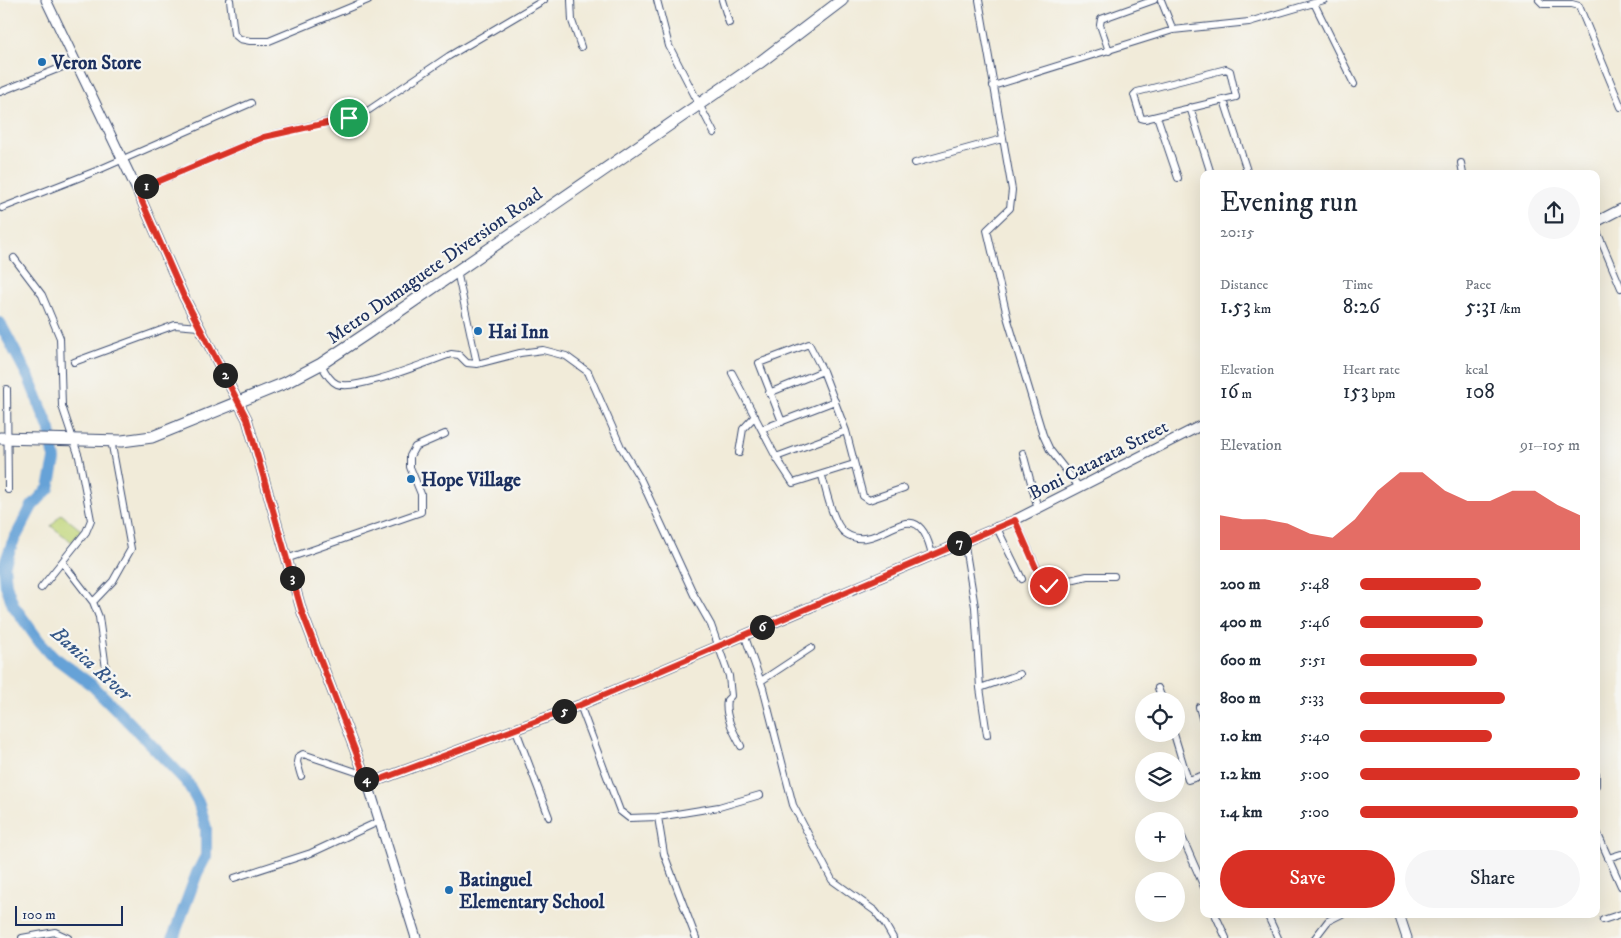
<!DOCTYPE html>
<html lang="en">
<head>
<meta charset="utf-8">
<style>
	body { margin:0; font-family:"IM FELL DW Pica",serif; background:#f6f6f7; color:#1f2937; height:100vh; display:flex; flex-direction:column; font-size:19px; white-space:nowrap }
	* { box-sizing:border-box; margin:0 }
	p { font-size:16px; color:#747a83 }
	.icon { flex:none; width:28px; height:28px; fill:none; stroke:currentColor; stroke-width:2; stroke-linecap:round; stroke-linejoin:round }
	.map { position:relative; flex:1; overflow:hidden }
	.side { position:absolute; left:1200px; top:170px; width:400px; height:748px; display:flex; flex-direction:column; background:#fff; border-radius:10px; box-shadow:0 5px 20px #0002 }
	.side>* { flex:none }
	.fabs { position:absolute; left:1135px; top:692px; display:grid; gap:10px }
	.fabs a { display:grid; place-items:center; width:50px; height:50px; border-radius:50%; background:#fff; box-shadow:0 5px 20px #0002; font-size:25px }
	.scale { position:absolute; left:15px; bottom:12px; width:108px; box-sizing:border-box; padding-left:5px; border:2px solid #1b2f5e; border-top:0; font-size:14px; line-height:18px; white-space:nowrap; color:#1b2f5e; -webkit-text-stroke:4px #f6f6f2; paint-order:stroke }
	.pin { position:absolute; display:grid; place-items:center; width:42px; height:42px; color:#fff; margin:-21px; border:2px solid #fff; border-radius:50%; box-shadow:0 1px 5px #0007 }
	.km { position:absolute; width:25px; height:25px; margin:-12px; border-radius:50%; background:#222; color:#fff; font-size:14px; line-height:25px; text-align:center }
	.round { display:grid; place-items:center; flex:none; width:52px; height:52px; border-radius:26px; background:#f6f6f7 }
	.overview { display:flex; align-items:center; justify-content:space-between; height:85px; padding:0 20px }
	h1 { font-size:28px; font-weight:600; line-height:38px }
	.metrics { display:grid; grid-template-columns:repeat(3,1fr); gap:8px; height:85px; padding:5px 20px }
	.metrics div { display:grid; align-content:center }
	.metrics b { font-size:21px; font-weight:600 }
	.metrics small { font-size:14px; font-weight:400 }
	.metrics p { font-size:14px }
	.chart { height:140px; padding:10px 20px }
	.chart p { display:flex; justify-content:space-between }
	.chart svg { width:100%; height:90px; margin-top:5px; fill:#d93025; opacity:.7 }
	.primary-button { display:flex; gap:10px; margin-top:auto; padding:10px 20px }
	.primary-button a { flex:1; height:58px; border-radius:30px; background:#d93025; color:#fff; font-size:20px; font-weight:600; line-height:58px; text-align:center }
	.primary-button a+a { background:#f6f6f7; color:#1f2937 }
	ul { padding:0 20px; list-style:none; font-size:16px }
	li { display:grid; grid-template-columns:80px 60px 1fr; align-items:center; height:38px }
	li i { height:12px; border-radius:6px; background:#d93025 }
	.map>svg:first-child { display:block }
</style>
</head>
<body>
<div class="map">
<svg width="1621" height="938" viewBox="0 0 1621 938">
	<rect width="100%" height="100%" fill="#f6f6f2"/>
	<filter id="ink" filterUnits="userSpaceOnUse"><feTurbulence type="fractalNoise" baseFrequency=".02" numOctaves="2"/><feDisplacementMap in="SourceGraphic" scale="10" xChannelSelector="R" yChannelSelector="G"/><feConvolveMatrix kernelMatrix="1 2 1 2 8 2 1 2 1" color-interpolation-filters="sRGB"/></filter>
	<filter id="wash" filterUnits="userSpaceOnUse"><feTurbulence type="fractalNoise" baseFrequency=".0096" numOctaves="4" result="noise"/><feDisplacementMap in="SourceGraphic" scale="20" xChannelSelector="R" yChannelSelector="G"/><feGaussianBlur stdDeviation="1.12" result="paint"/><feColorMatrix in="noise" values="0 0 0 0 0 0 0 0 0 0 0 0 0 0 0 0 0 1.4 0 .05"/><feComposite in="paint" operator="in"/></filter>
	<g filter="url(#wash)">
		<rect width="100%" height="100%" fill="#f1ebd9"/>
		<path fill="#c1d67a" stroke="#6e826c" d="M61,514l20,16 -9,12 -21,-16z"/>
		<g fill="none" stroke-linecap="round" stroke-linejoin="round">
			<path stroke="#66a2d7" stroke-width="12" d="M0,323l29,55 21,52 5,30 -6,28 -17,18 -20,38 -8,22 2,19 7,20 26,36 11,13 43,32 31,31 63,65 12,22 7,24v28l-9,17 -24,65"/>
		</g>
	</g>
	<g filter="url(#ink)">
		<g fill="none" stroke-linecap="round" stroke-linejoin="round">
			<defs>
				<path id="street" d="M230,0l4,34 6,5 10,2h19l99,-41
					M571,0l1,21 9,26
					M657,0l12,46 45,87
					M722,0l7,23
					M979,0l33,190 -2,18 -23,22 21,90 35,115 7,15 29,37
					M1161,0l12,30
					M1539,0l4,4h29l7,2 42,101
					M1314,3l40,81
					M1109,51l-9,-26 1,-6 53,-19
					M1226,69l4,2 6,26 -91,22 -4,-1 -7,-23 3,-3z
					M993,86l180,-56 76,-8 75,-22
					M0,92l75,-30
					M1224,100l24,74
					M1190,107l21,67
					M1157,116l21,62
					M915,163l87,-24
					M1461,163l2,11
					M137,190l127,-53 85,-20 20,-7 80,-54 95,-56
					M2,208l94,-37 155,-68
					M1596,229l25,59
					M14,258l28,37 18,43 2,68 17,51 12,63 -5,12 -45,56
					M457,271l20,93
					M74,362l101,-37 24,2
					M321,364c3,6 9,17 16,20 19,8 92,-23 114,-30l8,1 8,8 10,1 43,-11 23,-3 23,6 22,16 33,75 20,33 53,115 17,30 18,51 2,20 -4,4c-3,15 7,33 14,46
					M732,373l44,84 17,26 61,-19
					M7,389l1,101
					M769,393l54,-22
					M782,422l-23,-59 50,-19 14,27 23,60 17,65 6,4 35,-12
					M762,429l73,-28
					M739,453l4,-24 12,-13
					M1023,453l15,56
					M776,457l70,-26
					M822,476c4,14 11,48 23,57 35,25 71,-50 87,22
					M1015,520l30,66 42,-10h27
					M996,526l26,53
					M964,540l11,67 5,81 40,-14
					M286,559l135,-47v-18l-11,-27v-11l5,-9 30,-13
					M63,563l30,39 6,15 7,52
					M93,602l20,-21 18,-32 -20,-109
					M744,634l19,54 30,117 39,75 43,31 10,13 8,14
					M761,681l50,-33
					M980,688l7,47
					M1158,688l5,13
					M580,705l40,106 9,7 29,-1 6,37 32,84
					M1199,707l5,18
					M516,730l33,87
					M1174,734l14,46 16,-5
					M1596,774v11
					M301,776l-4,-14 1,-5 5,-3 62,21
					M658,817l61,-10 41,-12
					M1596,830l25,56
					M1182,837l22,50
					M1608,858l13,-4
					M234,878l77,-25 69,-32
					M1215,914l11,24
					M1267,914l11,24
					M1603,920l18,-6
					M22,938l33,-6 13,6
					M1315,938l13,-17 14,-7"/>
				<path id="secondary" d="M46,0l91,190 47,107 63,122 55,193 66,172 48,154
					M1596,222l25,-13
					M368,784l212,-79 435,-185 189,-96
					M1399,914l8,24"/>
				<path id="highway" d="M0,438l122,3 30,-4 133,-54 36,-19 45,-30 393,-271 83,-63"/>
			</defs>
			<use href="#street" stroke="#3b4b70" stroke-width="8"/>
			<use href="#secondary" stroke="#3b4b70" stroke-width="11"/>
			<use href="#highway" stroke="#3b4b70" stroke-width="13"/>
			<use href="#street" stroke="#fff" stroke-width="6"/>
			<use href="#secondary" stroke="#fff" stroke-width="9"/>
			<use href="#highway" stroke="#fff" stroke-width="11"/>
		</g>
	</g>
	<g fill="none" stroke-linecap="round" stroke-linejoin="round" filter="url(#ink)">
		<defs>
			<path id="route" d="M349,118l-85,19 -127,53 47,107 63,122 55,193 66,172 212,-79 435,-185 28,64 6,2"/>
		</defs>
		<use href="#route" stroke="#fff" stroke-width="10"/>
		<use href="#route" stroke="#d93025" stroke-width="6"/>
	</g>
	<g fill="#1f6fb2" stroke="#f6f6f2" stroke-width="2">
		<circle cx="42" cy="62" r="5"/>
		<circle cx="478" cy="331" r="5"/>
		<circle cx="411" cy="479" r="5"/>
		<circle cx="449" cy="890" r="5"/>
	</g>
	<g text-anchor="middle" stroke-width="4.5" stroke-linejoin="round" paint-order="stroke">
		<g font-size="19" font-weight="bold" fill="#1b2f5e" stroke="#f6f6f2" text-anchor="start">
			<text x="52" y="69">Veron Store</text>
			<text x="488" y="338">Hai Inn</text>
			<text x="421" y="486">Hope Village</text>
			<text x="459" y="886">Batinguel<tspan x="459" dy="22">Elementary School</tspan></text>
		</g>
		<g font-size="19" fill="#1b2f5e" stroke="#f6f6f2">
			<text transform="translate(434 265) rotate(-35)" y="7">Metro Dumaguete Diversion Road</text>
			<text transform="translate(1098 459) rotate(-27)" y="7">Boni Catarata Street</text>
		</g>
		<g font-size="20" font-style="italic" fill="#355788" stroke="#f6f6f2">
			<text transform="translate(92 663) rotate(42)" y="7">Banica River</text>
		</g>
	</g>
</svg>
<div class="fabs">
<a><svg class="icon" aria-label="locate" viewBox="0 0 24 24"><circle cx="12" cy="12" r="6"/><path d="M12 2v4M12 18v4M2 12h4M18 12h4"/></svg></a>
<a><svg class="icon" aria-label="layers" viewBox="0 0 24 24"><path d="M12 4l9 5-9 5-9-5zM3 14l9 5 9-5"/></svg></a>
<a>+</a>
<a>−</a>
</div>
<div class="scale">100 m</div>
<div class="pin" style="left:349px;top:118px;background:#1e9e55"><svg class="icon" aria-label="arrive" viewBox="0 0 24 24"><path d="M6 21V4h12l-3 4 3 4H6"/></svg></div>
<div class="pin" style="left:1049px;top:586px;background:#d93025"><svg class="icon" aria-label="check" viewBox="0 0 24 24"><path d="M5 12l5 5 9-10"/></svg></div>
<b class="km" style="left:146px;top:186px">1</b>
<b class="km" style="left:225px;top:375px">2</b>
<b class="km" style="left:292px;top:578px">3</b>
<b class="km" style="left:366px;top:779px">4</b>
<b class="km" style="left:564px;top:711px">5</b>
<b class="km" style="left:762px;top:627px">6</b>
<b class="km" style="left:959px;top:543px">7</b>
<section class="side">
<div class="overview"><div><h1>Evening run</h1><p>20:15</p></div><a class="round"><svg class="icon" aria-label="share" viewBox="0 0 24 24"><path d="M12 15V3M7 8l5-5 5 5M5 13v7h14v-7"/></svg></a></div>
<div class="metrics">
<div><p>Distance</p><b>1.53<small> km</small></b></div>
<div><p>Time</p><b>8:26</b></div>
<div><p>Pace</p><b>5:31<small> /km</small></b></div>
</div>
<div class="metrics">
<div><p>Elevation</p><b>16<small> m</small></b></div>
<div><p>Heart rate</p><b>153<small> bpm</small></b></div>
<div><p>kcal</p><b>108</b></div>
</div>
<div class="chart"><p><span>Elevation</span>91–105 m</p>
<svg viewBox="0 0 160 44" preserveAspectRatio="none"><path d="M0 44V27L10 29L20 29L30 31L40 36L50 38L60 29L70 15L80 6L90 6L100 15L110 20L120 20L130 15L140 15L150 22L160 27V44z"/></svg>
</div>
<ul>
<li><b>200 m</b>5:48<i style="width:55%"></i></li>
<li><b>400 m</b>5:46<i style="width:56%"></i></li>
<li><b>600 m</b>5:51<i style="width:53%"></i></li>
<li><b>800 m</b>5:33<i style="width:66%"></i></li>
<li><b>1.0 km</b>5:40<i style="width:60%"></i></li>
<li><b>1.2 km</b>5:00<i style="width:100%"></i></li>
<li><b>1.4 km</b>5:00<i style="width:99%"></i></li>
</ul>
<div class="primary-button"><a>Save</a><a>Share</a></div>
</section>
</div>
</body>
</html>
